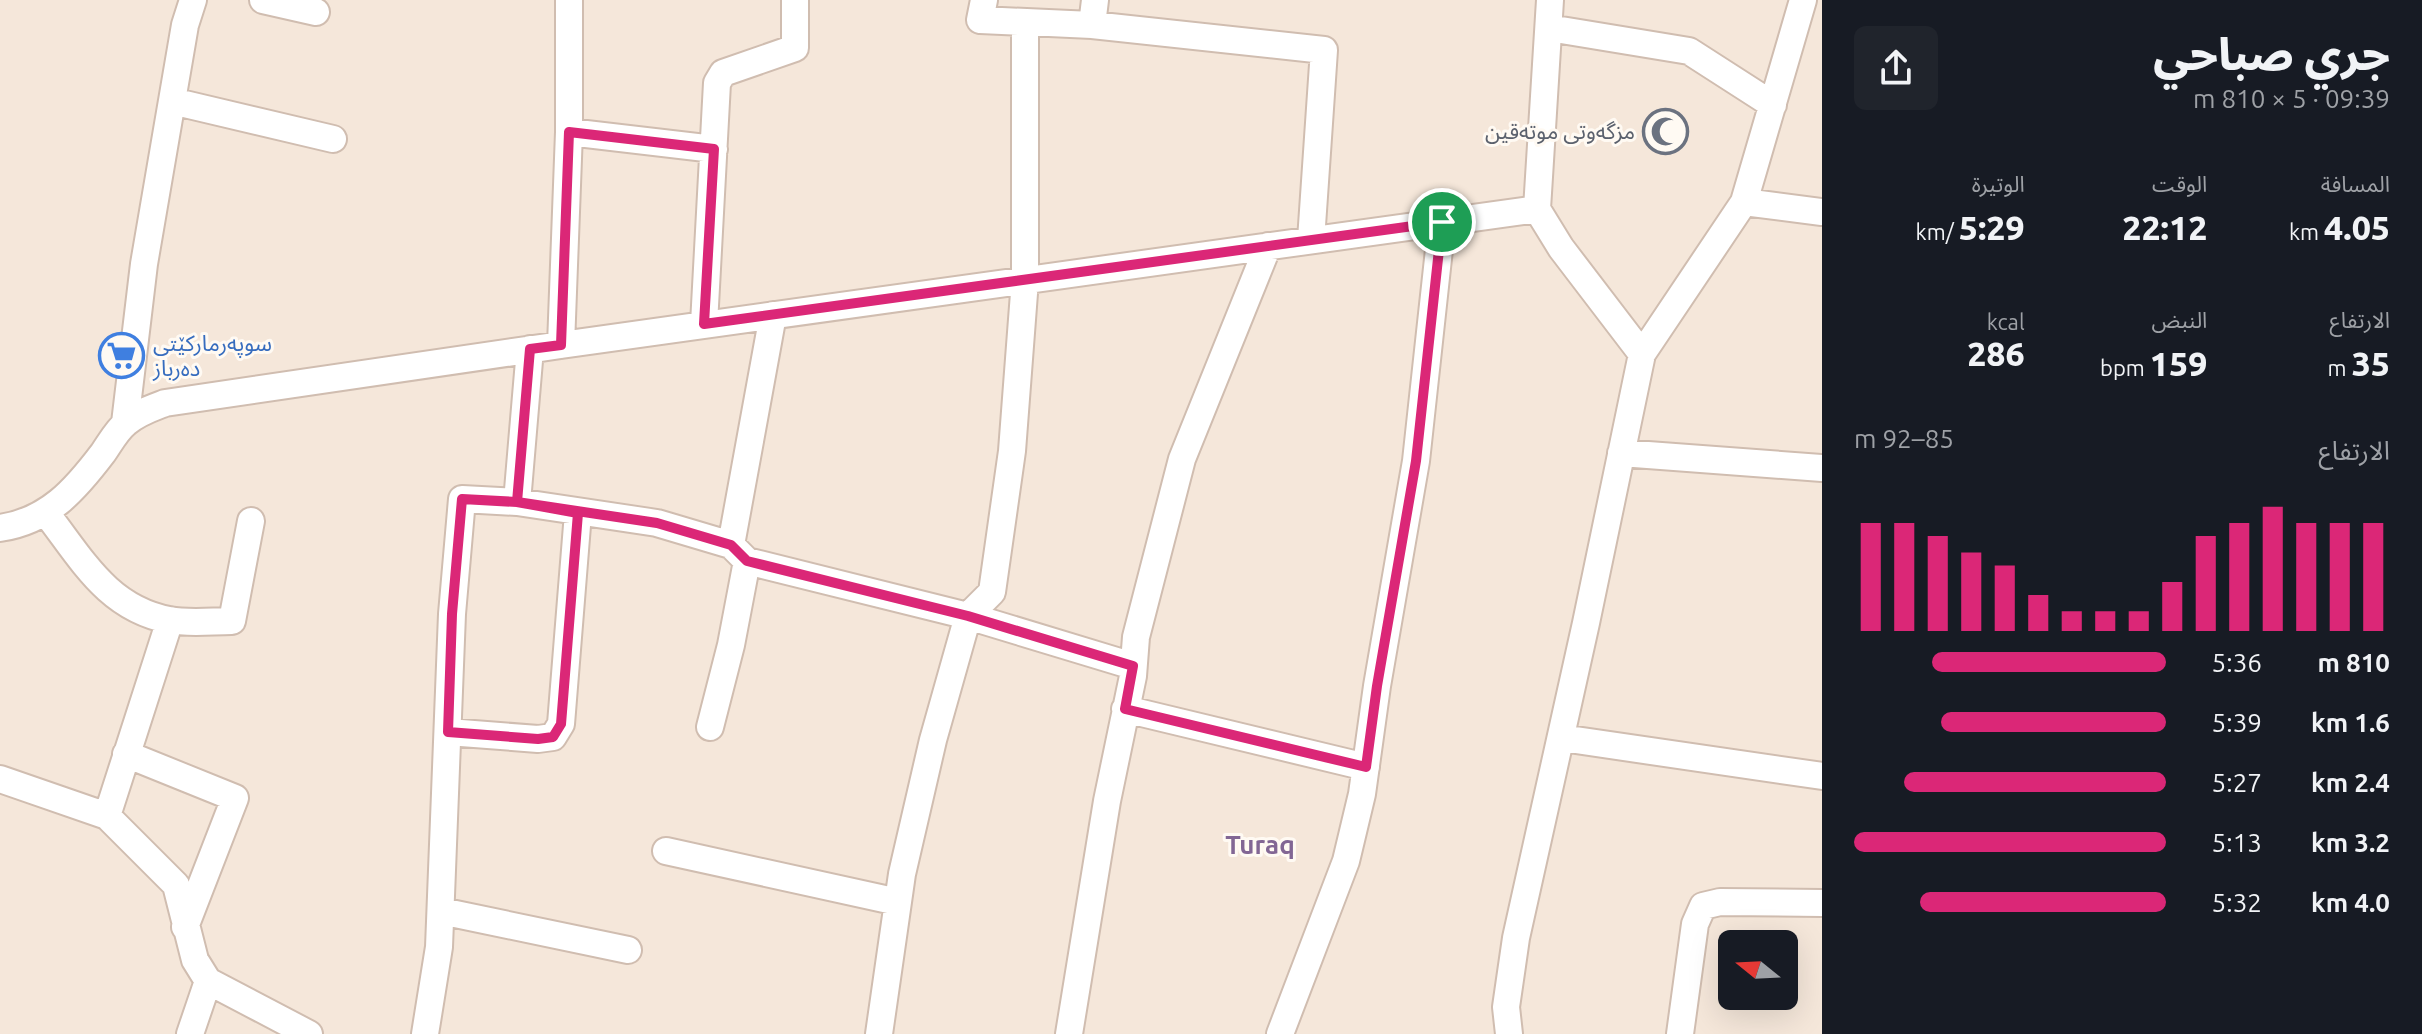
<!DOCTYPE html>
<html lang="ar">
<head>
<meta charset="utf-8">
<style>
	body { margin:0; font-family:Ubuntu,"Noto Sans Arabic",sans-serif; background:#20242c; color:#f1f3f6; direction:rtl; height:100vh; display:flex; flex-direction:column; font-size:30px; white-space:nowrap }
	* { box-sizing:border-box; margin:0 }
	p { font-size:26px; color:#9ea1a6 }
	.icon { flex:none; width:44px; height:44px; fill:none; stroke:currentColor; stroke-width:2; stroke-linecap:round; stroke-linejoin:round }
	.map { position:relative; flex:1; overflow:hidden; direction:ltr }
	.sheet { display:flex; flex-direction:column; background:#171b24; width:600px }
	.sheet>* { flex:none }
	.needle { width:52px; rotate:288deg }
	.fabs { position:absolute; left:1718px; top:930px; display:grid; gap:16px }
	.fabs a { display:grid; place-items:center; width:80px; height:80px; border-radius:12px; background:#171b24; box-shadow:0 8px 32px #0002; font-size:40px }
	.pin { position:absolute; display:grid; place-items:center; width:68px; height:68px; color:#fff; margin:-34px; border:4px solid #fff; border-radius:50%; box-shadow:0 2px 8px #0007 }
	.round { display:grid; place-items:center; flex:none; width:84px; height:84px; border-radius:12px; background:#20242c }
	.head { display:flex; align-items:center; justify-content:space-between; height:136px; padding:0 32px }
	h1 { font-size:44px; font-weight:800; line-height:60px }
	.metrics { display:grid; grid-template-columns:repeat(3,1fr); gap:12px; height:136px; padding:8px 32px }
	.metrics div { display:grid; align-content:center }
	.metrics b { font-size:34px; font-weight:800 }
	.metrics small { font-size:22px; font-weight:400 }
	.metrics p { font-size:22px }
	.chart { height:224px; padding:16px 32px }
	.chart p { display:flex; justify-content:space-between }
	.chart svg { width:100%; height:144px; margin-top:8px; stroke:#db2777; stroke-width:6 }
	ul { padding:0 32px; list-style:none; font-size:26px }
	li { display:grid; grid-template-columns:128px 96px 1fr; align-items:center; height:60px }
	li i { height:20px; border-radius:10px; background:#db2777 }
	main { display:flex; flex:1; min-height:0 }
	.map>svg:first-child { display:block }
</style>
</head>
<body>
<main>
<section class="sheet">
<div class="head"><div><h1>جري صباحي</h1><p>09:39 · 5 × 810 m</p></div><a class="round"><svg class="icon" aria-label="share" viewBox="0 0 24 24"><path d="M12 15V3M7 8l5-5 5 5M5 13v7h14v-7"/></svg></a></div>
<div class="metrics">
<div><p>المسافة</p><b>4.05<small> km</small></b></div>
<div><p>الوقت</p><b>22:12</b></div>
<div><p>الوتيرة</p><b>5:29<small> /km</small></b></div>
</div>
<div class="metrics">
<div><p>الارتفاع</p><b>35<small> m</small></b></div>
<div><p>النبض</p><b>159<small> bpm</small></b></div>
<div><p>kcal</p><b>286</b></div>
</div>
<div class="chart"><p><span>الارتفاع</span>85–92 m</p>
<svg viewBox="0 0 160 44" preserveAspectRatio="none"><path d="M5 44V11M15 44V11M25 44V15M35 44V20M45 44V24M55 44V33M65 44V38M75 44V38M85 44V38M95 44V29M105 44V15M115 44V11M125 44V6M135 44V11M145 44V11M155 44V11"/></svg>
</div>
<ul>
<li><b>810 m</b>5:36<i style="width:75%"></i></li>
<li><b>1.6 km</b>5:39<i style="width:72%"></i></li>
<li><b>2.4 km</b>5:27<i style="width:84%"></i></li>
<li><b>3.2 km</b>5:13<i style="width:100%"></i></li>
<li><b>4.0 km</b>5:32<i style="width:79%"></i></li>
</ul>
</section>
<div class="map">
<svg width="1822" height="1034" viewBox="0 0 1822 1034">
	<rect width="100%" height="100%" fill="#fdf5ec"/>
	<path fill="#f5e7da" fill-rule="evenodd" d="M0,0h1822v1034h-1822zM1732,944h52v52h-52z"/>
	<g fill="none" stroke-linecap="round" stroke-linejoin="round">
		<defs>
			<path id="minor" d="M263,0l53,12
				M984,0l-4,20 112,5 232,25 -13,190
				M1092,25l3,-25
				M1549,28l140,23 84,54
				M172,101l161,38
				M569,132l145,17
				M1744,202l78,10
				M704,324l13,-241 6,-10 72,-25v-48
				M561,345l8,-213v-132
				M1642,354l102,-152 59,-202
				M125,423l19,-159 41,-239 8,-25
				M1621,453l201,15
				M517,502l13,-153
				M46,513c36,46 61,95 123,107 20,4 43,1 63,1l19,-100
				M0,528c48,-7 75,-38 103,-75 7,-10 14,-23 23,-30 11,-10 26,-15 39,-20l396,-58 976,-136
				M731,545l42,-230
				M1125,709l241,58
				M710,727l21,-82 16,-84
				M448,732l90,7 15,-2 8,-13 17,-211
				M1562,738l260,38
				M126,754l109,44 -50,129
				M0,779l107,37 69,69 19,75 13,21 101,53
				M107,816l63,-196
				M666,851l232,51
				M441,911l187,39
				M190,1034l18,-53
				M425,1034l14,-87 13,-333 10,-115 55,3 140,21 74,22 16,16 221,55 165,50
				M879,1034l23,-160 31,-134 35,-124 24,-24 20,-141 13,-171v-258
				M1069,1034l38,-233 26,-125 3,-39 46,-178 86,-213
				M1280,1034l66,-173 16,-67 15,-108 39,-225 26,-239
				M1509,1034l-3,-27 10,-69 70,-315 56,-269 -81,-106 -24,-39 13,-209
				M1680,1034l15,-110 8,-18 17,-4 102,1"/>
		</defs>
		<use href="#minor" stroke="#d0bdb0" stroke-width="30"/>
		<use href="#minor" stroke="#fff" stroke-width="26"/>
	</g>
	<g fill="none" stroke-linecap="round" stroke-linejoin="round">
		<defs>
			<path id="route" d="M1442,222l-738,102 10,-175 -145,-17 -8,213 -31,4 -13,153 61,11 -17,211 -8,13 -15,2 -90,-7 4,-118 10,-115 55,3 140,21 74,22 16,16 221,55 165,50 -8,43 241,58 11,-81 39,-225 26,-239"/>
		</defs>
		<use href="#route" stroke="#fff" stroke-width="16"/>
		<use href="#route" stroke="#db2777" stroke-width="10"/>
	</g>
	<defs>
		<symbol id="mosque-ring" viewBox="-11 -11 22 22"><circle r="9.5" fill="#fffaf3" stroke="#6b7280" stroke-width="1.5"/><path d="M3.5-4.9A6 6 0 1 0 3.5 4.9A5 5 0 1 1 3.5-4.9Z" fill="#6b7280"/></symbol>
		<symbol id="supermarket-ring" viewBox="-11 -11 22 22"><circle r="9.5" fill="#fffaf3" stroke="#3f7fe0" stroke-width="1.5"/><path d="M-6-5.5h2.5l.6 2H6L4.5 2H-2.5L-4.4-4H-6ZM-1.5 3.2a1.3 1.3 0 1 0 .1 0ZM3 3.2a1.3 1.3 0 1 0 .1 0Z" fill="#3f7fe0"/></symbol>
	</defs>
	<g fill-rule="evenodd">
		<use href="#mosque-ring" x="1640" y="106" width="51" height="51"/>
		<use href="#supermarket-ring" x="96" y="330" width="51" height="51"/>
	</g>
	<g text-anchor="middle" stroke-width="6" stroke-linejoin="round" paint-order="stroke">
		<g font-size="22" fill="#5b616d" stroke="#fffaf3" text-anchor="end">
			<text x="1635" y="139">مزگەوتی موتەقین</text>
		</g>
		<g font-size="22" fill="#366cbe" stroke="#fffaf3" text-anchor="start">
			<text x="153" y="351">سوپەرمارکێتی<tspan x="153" dy="25">دەرباز</tspan></text>
		</g>
		<g font-size="26" font-weight="bold" fill="#826694" stroke="#fffaf3">
			<text x="1260" y="854">Turaq</text>
		</g>
	</g>
</svg>
<div class="fabs">
<a><svg class="needle" viewBox="-14 -14 28 28"><path d="M0-13l5 13h-10z" fill="#e53935"/><path d="M0 13l5-13h-10z" fill="#9ea1a6"/></svg></a>
</div>
<div class="pin" style="left:1442px;top:222px;background:#1e9e55"><svg class="icon" aria-label="arrive" viewBox="0 0 24 24"><path d="M6 21V4h12l-3 4 3 4H6"/></svg></div>
</div>
</main>
</body>
</html>
